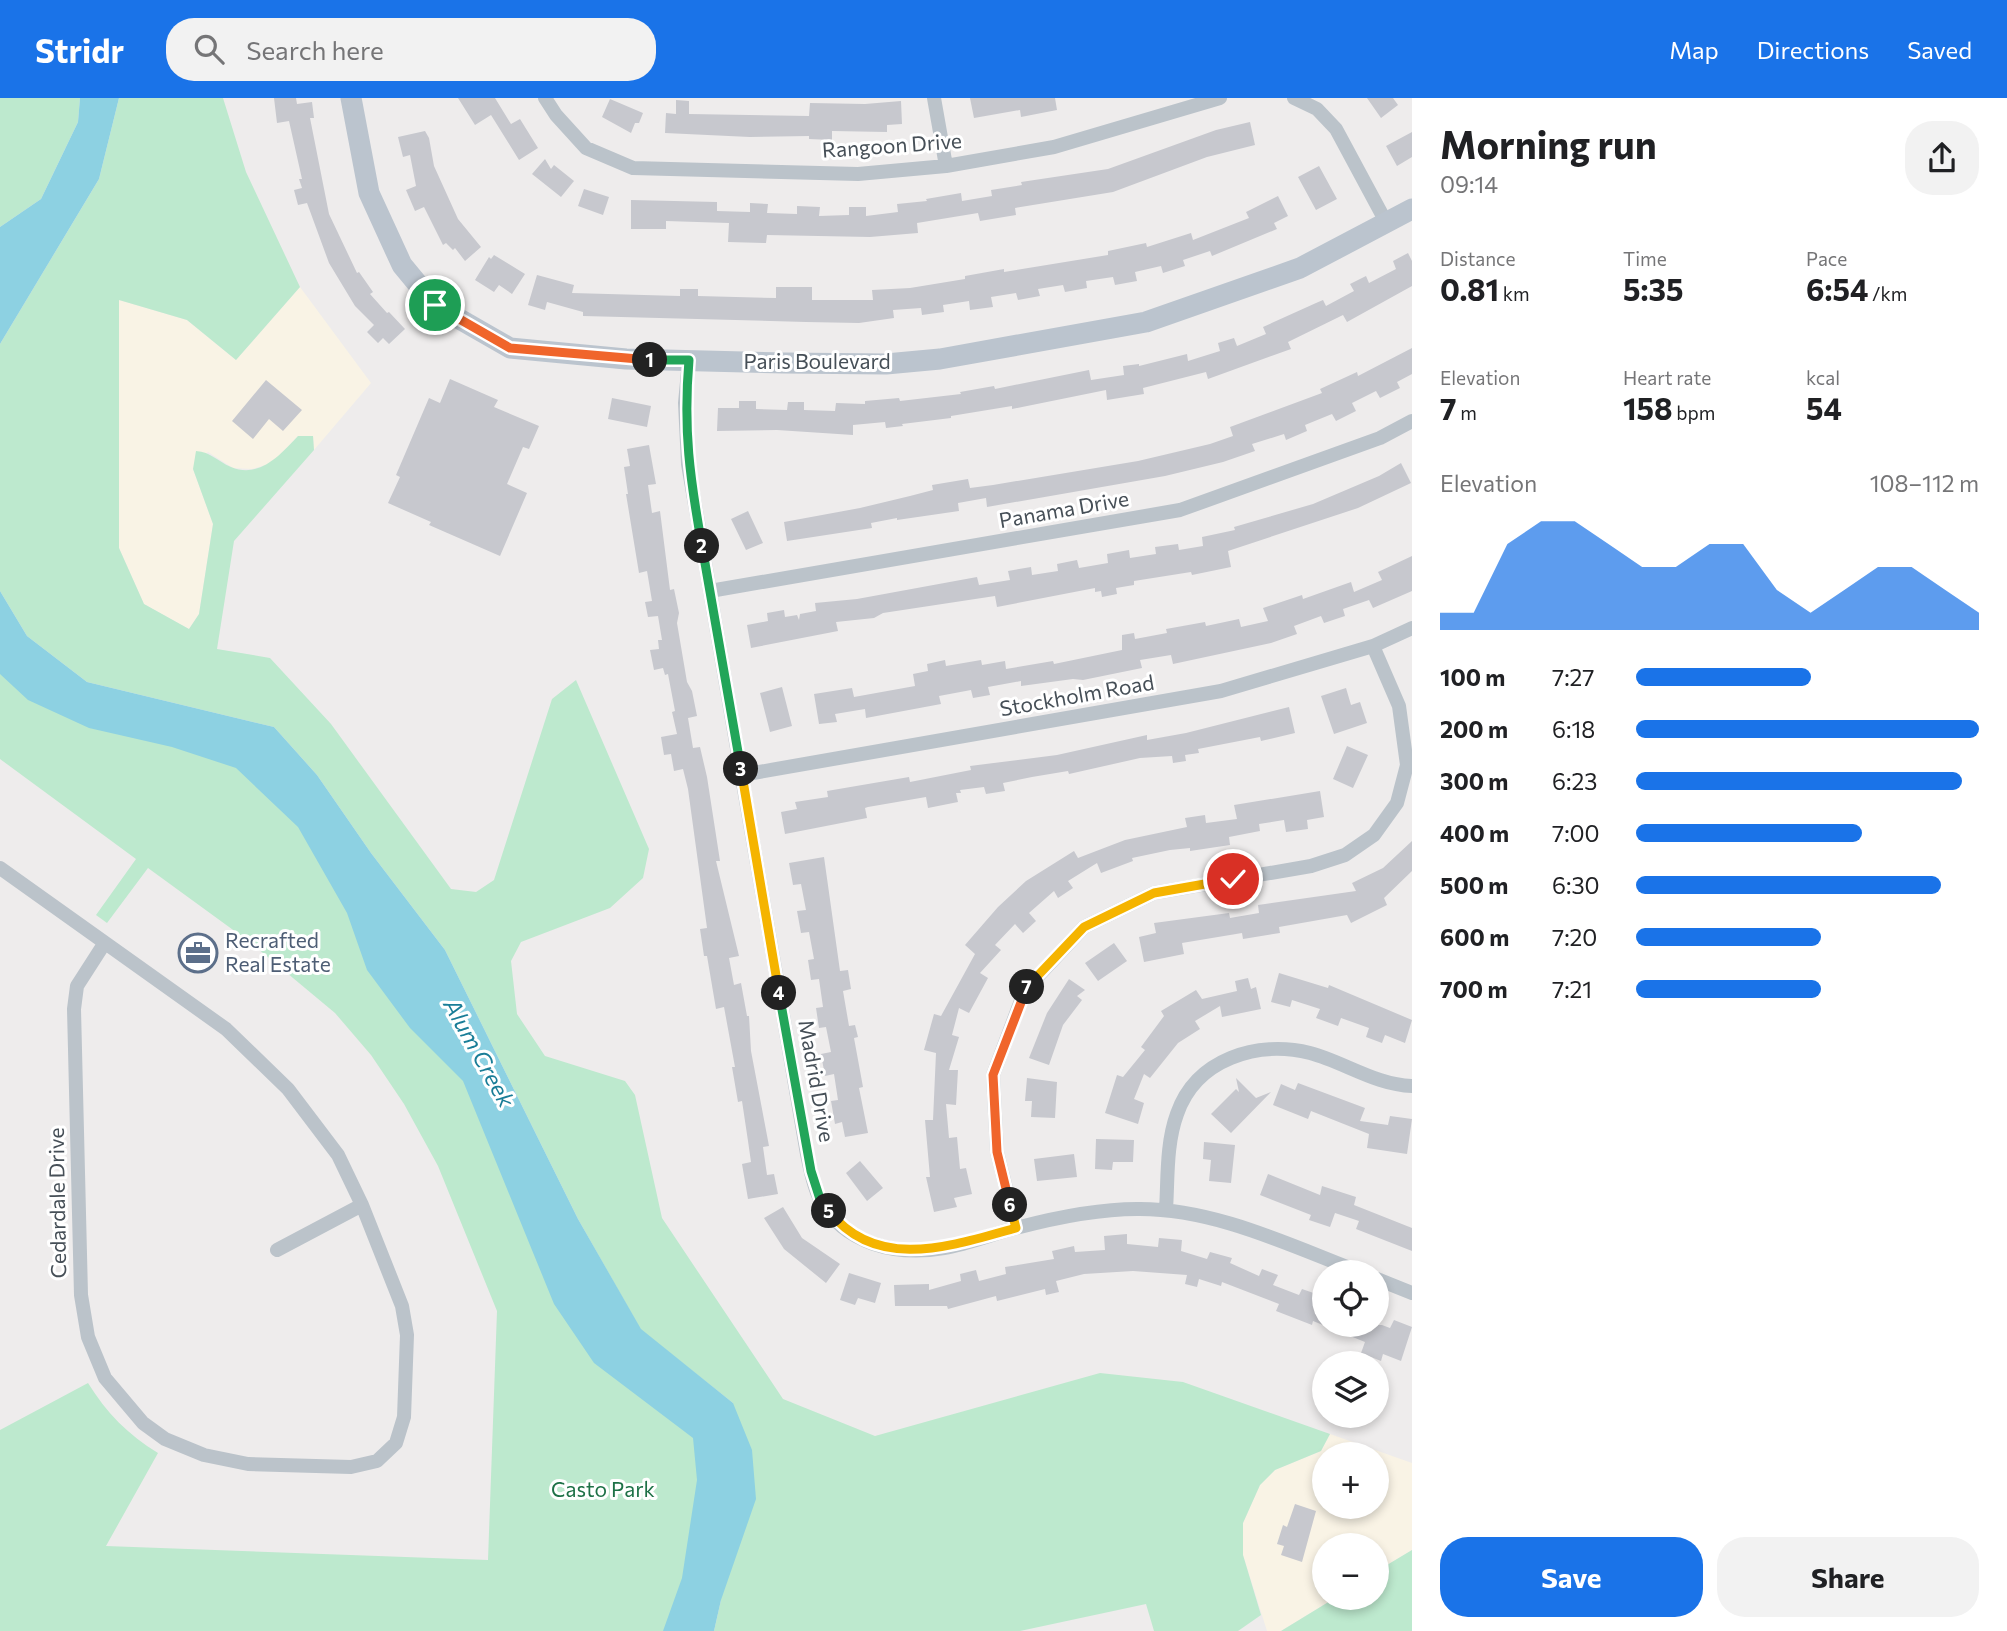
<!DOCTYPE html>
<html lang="en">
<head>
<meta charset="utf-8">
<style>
	body { margin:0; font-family:Commissioner,sans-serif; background:#f2f2f2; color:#202124; height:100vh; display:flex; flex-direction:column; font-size:26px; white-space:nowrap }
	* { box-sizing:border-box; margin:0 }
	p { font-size:23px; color:#757577 }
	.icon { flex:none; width:38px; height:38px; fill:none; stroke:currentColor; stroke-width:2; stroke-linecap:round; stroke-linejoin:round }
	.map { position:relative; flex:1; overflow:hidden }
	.details { display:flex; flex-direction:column; background:#fff; width:595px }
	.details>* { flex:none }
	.tools { position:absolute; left:1312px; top:1162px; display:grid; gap:14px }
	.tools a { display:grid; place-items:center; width:77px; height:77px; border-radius:50%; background:#fff; box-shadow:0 4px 10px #0003; font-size:35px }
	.pin { position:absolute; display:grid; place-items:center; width:60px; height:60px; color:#fff; margin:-30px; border:4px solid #fff; border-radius:50%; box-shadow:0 2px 7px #0007 }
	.km { position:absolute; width:35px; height:35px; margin:-18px; border-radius:50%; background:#222; color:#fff; font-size:19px; line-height:35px; text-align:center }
	.round { display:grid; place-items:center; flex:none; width:74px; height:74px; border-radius:28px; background:#f2f2f2 }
	.headline { display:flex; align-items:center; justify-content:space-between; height:119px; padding:0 28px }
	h1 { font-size:38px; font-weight:700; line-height:52px }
	.figures { display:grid; grid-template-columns:repeat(3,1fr); gap:10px; height:119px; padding:7px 28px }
	.figures div { display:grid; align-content:center }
	.figures b { font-size:30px; font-weight:700 }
	.figures small { font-size:19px; font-weight:400 }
	.figures p { font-size:19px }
	.chart { height:196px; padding:14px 28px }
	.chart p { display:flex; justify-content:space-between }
	.chart svg { width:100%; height:126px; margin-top:7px; fill:#1a73e8; opacity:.7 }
	.cta { display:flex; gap:14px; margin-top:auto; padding:14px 28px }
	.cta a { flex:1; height:80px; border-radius:28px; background:#1a73e8; color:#fff; font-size:28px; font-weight:700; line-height:80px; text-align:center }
	.cta a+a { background:#f2f2f2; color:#202124 }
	ul { padding:0 28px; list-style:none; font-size:23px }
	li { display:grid; grid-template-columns:112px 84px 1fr; align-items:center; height:52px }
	li i { height:18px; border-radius:9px; background:#1a73e8 }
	header { display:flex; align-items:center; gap:42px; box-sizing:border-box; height:98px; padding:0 35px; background:#1a73e8; color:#fff }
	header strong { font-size:33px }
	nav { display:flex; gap:38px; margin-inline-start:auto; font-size:24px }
	.search { width:490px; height:63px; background:#f2f2f2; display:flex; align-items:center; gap:18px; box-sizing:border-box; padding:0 24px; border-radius:28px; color:#757577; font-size:26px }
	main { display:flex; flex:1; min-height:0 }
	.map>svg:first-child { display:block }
</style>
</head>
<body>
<header>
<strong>Stridr</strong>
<div class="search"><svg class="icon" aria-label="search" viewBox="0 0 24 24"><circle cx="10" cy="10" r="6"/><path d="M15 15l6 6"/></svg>Search here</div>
<nav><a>Map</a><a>Directions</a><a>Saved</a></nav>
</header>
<main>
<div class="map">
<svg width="1412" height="1533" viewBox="0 0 1412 1533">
	<rect width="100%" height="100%" fill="#eeecec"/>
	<path fill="#f9f3e5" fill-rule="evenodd" d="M300,189l71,96 -57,67 -1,-14h-15l-26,27 -20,6 -19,-1 -25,-16 -15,17 20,55 -14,90 -10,15 -45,-25 -25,-56v-248l68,20 49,40z
		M1330,1336l82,29v87l-35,21v-26h-52v53h10l-54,33h-14l-24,-76v-32l17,-38 15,-15 46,-19zM1325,1356h52v53h-52z"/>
	<path fill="#bde9ce" d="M0,0h80l-2,24 -37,77 -41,28z
		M119,0h104l23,74 54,115 -64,73 -49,-40 -68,-20v248l25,56 45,25 10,-15 14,-90 -20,-55 3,-18c15,1 21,10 35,16 29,12 50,-13 67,-31h15l1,14 -80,91 -17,108 53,9 61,66 120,165 25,3 18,-12 58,-181 24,-19 73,169 -6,29 -33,30 -89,34 -10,19 6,53 28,42 80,25 10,14 27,123 121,181 92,37 225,-63 83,9 147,52 -9,17 -46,19 -15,15 -17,38v32l18,60 -23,16h-84l-8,-27 -126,27h-306l7,-31 12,-197 -92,-73 -63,-111 -133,-269 -74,-97 -54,-78 -43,-48 -187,-45 -60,-46 -27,-45v-247l99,-165z
		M0,526l103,77 127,19 232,322 82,201 188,229 -67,159h-665v-201l88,-47c18,29 40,52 70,70l-52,93 382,14 9,-249 -59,-145 -34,-62 -33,-49 -36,-42 -84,-70 -103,-75 -41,55 -11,-8 40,-56 -136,-100z
		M1412,1452v81h-131l54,-33h42v-27z"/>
	<path fill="#8dd1e2" d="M80,0h39l-20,81 -99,165v-117l41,-28 37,-77z
		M0,493l27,45 60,46 187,45 43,48 54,78 74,97 133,269 63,110 92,74 19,47 4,49 -35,101 -7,31h-51l19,-53 15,-98 -4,-42 -99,-75 -40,-59 -91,-223 -53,-53 -43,-58 -20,-57 -49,-86 -62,-59 -64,-21 -83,-19 -61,-28 -28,-26z"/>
	<path fill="#c7c8ce" d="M274,0h22l1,6 15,-2 2,16h-4l19,96 28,59 2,-1 14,20 -3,2 17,19 2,-1 16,17 -16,15 -6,-6 -5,5 -11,-11 7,-7 -19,-19 -26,-43 -22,-60 -9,2 -4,-15 8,-2 -3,-9h3l-13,-58 -12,2z
		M458,0h37l16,26 9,-5 18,29 -19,12 -28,-45 -16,10z
		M970,0h85l2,12 -36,7 -1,-7 -46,8z
		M1367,0h26l5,7 -17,13z
		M610,1l33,14 -4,10h-4l-4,10 -29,-16z
		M676,2l13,1v13l120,2 1,-13 55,1 36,-3 1,23 -15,1v7l-55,-1v9l-23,-1v-3l-59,1 -85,-4 1,-20 10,1z
		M1250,24l5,23 -48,12 -94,35 -98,16 1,7 -36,6 -2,-8 -61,10 1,10 -48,4 -103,-2 -1,8 -38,-1 1,-19 -63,-2v8h-35v-29l86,2v9l33,1v-9l18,1 -1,9 30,1v-8l23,1 -1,9 30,-1v-8h17v9l32,-4 -1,-8 30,-3 -1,-2 35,-6 1,8 30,-5 -1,-6 31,-5 -1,-3 87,-13 108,-39z
		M425,33l4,7 5,28 24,53 23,28 -16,14 -10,-13 -2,2 -7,-7 -3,2 -19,-38 -9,4 -9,-21 10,-4 -6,-31 -7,2 -5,-20z
		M1412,34v25l-15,9 -11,-20z
		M545,61l6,10 3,-4 20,16 -13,16 -29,-23z
		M1319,68l18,33 -21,11 -18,-33z
		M584,91l25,8 -6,18 -25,-9z
		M1278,98l10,20 -14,7 3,6 -65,27 -2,-5 -27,9 2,6 -22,7 -2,-7 -26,6 2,9 -22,4 -2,-8 -27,4 1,7 -22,4 -2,-7 -25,4 2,7 -22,4 -2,-7 -25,4 2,10 -23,3 -1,-9 -26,4 1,7 -22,3 -1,-7 -28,2 1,8 -35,5 -53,-1 -223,-6v-4l-36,-10 -2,8 -17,-5 9,-30 37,10 -2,8 108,3v-7h18v7l78,2v-11h36v13h61l-1,-10 38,-2 55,-9v-3l39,-7v3l104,-17v-4l38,-8 1,4 44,-14 2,7 56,-22 -3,-6z
		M1408,155l4,8v25l-65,36 -4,-7 -55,27 3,7 -83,30 -2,-7 -63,16 1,6 -37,6 -1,-10 -94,19v-3l-61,10v2l-49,6 1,2 -17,2 -1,-6 -32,3v10l-76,-5 -60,1 1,-23h21v-7h17v8l31,1 1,-8h16v8l31,1 1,-8 29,1v-3l34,-3 1,3 61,-7 -1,-2 34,-6 1,3 94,-19 2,10 33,-5 -1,-9 16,-2v2l48,-12 1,7 32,-10 -2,-8 16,-5 3,8 29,-12 -3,-7 53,-24 7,-3 3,6 28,-15 -4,-7 16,-8 3,7 27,-14 -3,-8z
		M494,157l31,19 -13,20 -13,-9 -5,7 -19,-12 14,-23 2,2z
		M1412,250v26l-15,8 3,6 -20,10 -4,-7 -24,12 4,8 -20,10 -4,-7 -27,11 2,6 -21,9 -2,-6 -32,10 3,7 -32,11 -58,14 -178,31 -1,-9 -28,5 1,8 -62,9v-2l-26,5 1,5 -85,13 -3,-19 76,-14 50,-12 23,-6 -1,-5 36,-6 2,9 23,-3 145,-24 72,-17 23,-8 -3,-9 92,-34 -2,-4 37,-17 1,4z
		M450,281l48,21 -4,7 45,19 -10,23 -6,-2 -16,37 20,9 -27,63 -71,-31 2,-3 -43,-19 12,-26 -4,-2 33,-77 11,5z
		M266,282l36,30 -19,21 -14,-12 -16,20 -21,-18z
		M612,300l39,8 -4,21 -39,-8z
		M649,347l7,39 -8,1 4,28 8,-2 10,79 4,-1 5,24 -2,10 10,59 5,9 5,25 -9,2 5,30 7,-1 7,30 13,84h-4l23,95 -10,2 5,27 7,-2 6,33h2l2,35 18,95 -6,1 4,28 7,-1 4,20 -30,5 -6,-35 9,-2 -3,-21 -6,-40 -4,1 -6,-35h3l-11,-60 -8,2 -9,-53h-3l-4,-27 7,-1 -19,-139 -5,-20 -9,2 -3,-17 -7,1 -3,-18 16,-3 -5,-22 3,-1 -7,-37 -3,1 -2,-7 -9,2 -4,-20 9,-1 -1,-9h4l-4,-24 -10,1 -3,-15 7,-1 -5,-30 -8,2 -13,-79h2l-4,-27 6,-1 -3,-17z
		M1401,365l10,20 -53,25 -130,43 3,16 -39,8 -1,-3 -57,9v4l-18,3 1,6 -15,3 -1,-6 -6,1v-4l-98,19 -2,-11 -112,17 -9,5 -38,4 2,9 -87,17 -4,-23 21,-4 -1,-8 17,-3 1,7 12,-2 2,5 1,-6 16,-3 -1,-8 42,-4 120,-22 2,8 31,-5 -2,-9 23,-4 1,8 26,-4 -1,-7 20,-4 2,8 29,-5 -1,-9 22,-4 1,8 26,-4 -1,-7 23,-3 1,6 24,-4 -1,-9 33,-7 -1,-3 79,-23 66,-28z
		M748,413l15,32 -17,7 -15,-31z
		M1412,458v35l-39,17 -4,-8 -26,9 2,7 -21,7 -3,-7 -27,10 3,8 -26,9 -98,21 -2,-9 -31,5 2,8 -59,12 -10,-1 -52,7v-5l-33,6 2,8 -17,3 -2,-8 -32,6 2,8 -75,14 -1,-9 -30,5 2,8 -18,2 -5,-30 38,-6 2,9 61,-11 -2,-12 15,-3 -1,-7 18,-4 1,6 35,-6 1,5 23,-4 1,8 47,-8 1,3 68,-14v-15l12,-2 1,6 32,-6 -1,-4 39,-7 1,4 33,-7 2,8 27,-6 -5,-13 39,-13 1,4 48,-17 3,10 28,-12 -4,-8z
		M782,589l10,39 -22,6 -10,-39z
		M1346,590l5,17 9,-3 7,21 -33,11 -13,-38z
		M1289,609l6,26 -34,8 -1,-4 -62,12 1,4 -14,2 1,6 -13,2 -1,-7 -32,2 -71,16 -1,-3 -36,6 -29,6 2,8 -19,3 -2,-7 -24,3 1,3h-5l2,9 -30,6 -2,-11 -58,10 -3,1 2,10 -82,16 -4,-22 16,-3 -2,-7 33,-5 -1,-6 82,-14 1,5 61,-12 -1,-4 87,-11 90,-20v5l39,-7z
		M1347,648l21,9 -15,33 -20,-9z
		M1320,693l4,26 -17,3 1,9 -22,3 -2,-12 -25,4 1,7 -31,6 1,8 -40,6v-3l-20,2 -38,8 1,3 -32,12 -4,-10 -29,18 5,7 -15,10 -4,-7 -25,22 7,8 -13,12 -8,-9 -20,21 6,5 -21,23 8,5 -19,35 -10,-5 -7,27 7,2 -10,33h9l-2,35 -10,-1 3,34 8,-1 3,32 6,-1 6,26 -18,4 3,9 -23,5 -8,-35h4l-5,-57h8l3,-67 -12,-3 10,-36 7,2 34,-62 -10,-9 33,-38 28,-26 48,-30 4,7 47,-18 62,-13 -2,-9 20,-3 1,8 31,-4 -3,-14z
		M1412,743v30l-28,27 3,7 -36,18 -4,-8 -68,12 1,6 -37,6 -1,-6 -60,10 2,11 -40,8 -5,-25 17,-4 -2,-10 75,-10 1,5 29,-5 -1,-8 98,-14 -4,-8 31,-15z
		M824,759l16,114 8,-1 3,19 -8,2 6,35 6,-1 3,12 -4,1 9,49 -4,1 9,45 -23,4 -3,-15 -7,2 -4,-23 7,-1 -4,-26 -9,2 -4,-22 10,-2 -5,-25 -7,1 -3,-20 7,-1 -4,-28 -8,1 -3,-20 6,-1 -5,-27 -8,1 -4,-22 9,-1 -5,-26 -8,1 -4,-22z
		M1114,845l13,18 -29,20 -13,-18z
		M1279,875l49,15 1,-3 83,35 -7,23 -20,-8 -3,8 -16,-6 3,-9 -28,-10 -3,8 -22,-8 4,-9 -28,-9 -2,7 -19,-5z
		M1248,880l3,11 5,-2 5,22 -39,8 -2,-11 -25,15 5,8 -22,14 -28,35 -6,-4 -10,25 10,4 -6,21 -33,-11 12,-38 6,2 22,-27 -4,-3 23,-31 -3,-5 35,-21 6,9 35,-8 -2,-10z
		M1069,881l16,11 -8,6 5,4 -19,25 -14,40 -20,-7 18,-45z
		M1027,980l30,4 -2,36 -24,-1 1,-16h-7z
		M1236,980l20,20 15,-6 -40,41 -20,-19 25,-25 3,3z
		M1298,985l67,25 -5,13 28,4 2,-9 22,3 -5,35 -40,-6 2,-14 -58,-23 -3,8 -35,-14 8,-21 14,6z
		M1096,1041l38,1 -1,22h-20l-1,8 -17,-1z
		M1204,1044l31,3 -4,38 -22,-2 2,-21 -8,-1z
		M1074,1056l3,23 -40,4 -3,-22z
		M860,1063l23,27 -16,13 -21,-28z
		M1268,1076l52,21 2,-9 34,11 -2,8 58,23v23l-56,-22 3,-8 -24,-8 -5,14 -21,-7 2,-5 -51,-20z
		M783,1109l19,31 38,26 -14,19 -42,-34 -20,-31z
		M1127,1136v10l31,3 1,-9 23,2 -1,11 26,8 3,-7 22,6 -2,5 29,13 3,-7 16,6 -5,10 26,10 3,-6 23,8v28h57l8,3 4,-8 18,7 -11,34 -18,-7 -2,7 -20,-8 4,-11 -52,-21 -1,4 -36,-14 3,-7 -57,-22 -1,4 -22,-7 -2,8 -12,-3 2,-9 -54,-4 -49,3 -28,7 3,11 -13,3 -1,-6 -48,12 -1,-5 -48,13 -1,-3h-52l-1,-21 35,-1v6l32,-9 -1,-7 16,-4 3,11 27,-7 -1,-7 49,-8 -2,-8 22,-5 1,6 30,-2 -1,-14z
		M849,1175l32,10 -6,20 -17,-5 -3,7 -15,-5z
		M1295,1406l21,7 -14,51 -21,-7 3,-9 -7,-2 6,-19 4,2z"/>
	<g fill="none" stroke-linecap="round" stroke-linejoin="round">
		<path stroke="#bbc3ca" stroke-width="14" d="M545,0l11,17 30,33 47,20 225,6 88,-8 108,-19 166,-49
			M934,0l12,68
			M1294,0l23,11 19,20 50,93
			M689,263l-4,42 3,61 119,690c3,14 6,32 13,45 24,46 77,57 124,49 25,-4 48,-14 72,-20 38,-10 81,-19 121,-19 77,-1 152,36 223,63
			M710,493l470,-81 200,-72 32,-17
			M742,677l479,-84 152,-45 39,-18
			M0,770l226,161 62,60 50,66 24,50 40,101 5,29 -3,82 -8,26 -19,18 -26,6 -103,-3 -44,-9 -39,-16 -22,-16 -38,-45 -17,-41 -7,-42 -7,-286 3,-23 27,-42
			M1166,1112c2,-31 0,-66 11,-96 19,-55 80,-74 133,-61 34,9 66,32 102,33
			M1016,1130l-19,-76 -4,-77 32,-85 59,-63 70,-34 157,-27 34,-11 29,-20 23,-32 10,-38 -8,-59 -26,-60
			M277,1152l85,-45
			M1377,1181l35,14"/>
		<path stroke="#bbc4ce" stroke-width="21" d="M351,0l18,95 33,72 33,40 75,43 116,11 158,4 102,1 54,-5 206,-37 154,-54 112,-59"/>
	</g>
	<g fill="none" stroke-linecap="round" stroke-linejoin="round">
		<defs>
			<path id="split-1" d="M435,207l75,43 140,12"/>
			<path id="split-2" d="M650,262h39c-6,69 1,119 13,186"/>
			<path id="split-3" d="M702,448l39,223"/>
			<path id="split-4" d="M741,671l38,224"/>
			<path id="split-5" d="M779,895l32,178 9,28 9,12"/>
			<path id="split-6" d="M829,1113c48,62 125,34 187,17l-6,-23"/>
			<path id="split-7" d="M1010,1107l-13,-53 -4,-77 34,-88"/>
			<path id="split-8" d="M1027,889l57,-60 70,-34 79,-14"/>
		</defs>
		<use href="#split-1" stroke="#fff" stroke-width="14"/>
		<use href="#split-2" stroke="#fff" stroke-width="14"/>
		<use href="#split-3" stroke="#fff" stroke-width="14"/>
		<use href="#split-4" stroke="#fff" stroke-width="14"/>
		<use href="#split-5" stroke="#fff" stroke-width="14"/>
		<use href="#split-6" stroke="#fff" stroke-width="14"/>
		<use href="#split-7" stroke="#fff" stroke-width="14"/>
		<use href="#split-8" stroke="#fff" stroke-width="14"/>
		<use href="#split-1" stroke="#f0652b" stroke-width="9"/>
		<use href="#split-2" stroke="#22a559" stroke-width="9"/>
		<use href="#split-3" stroke="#22a559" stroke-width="9"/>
		<use href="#split-4" stroke="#f5b400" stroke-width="9"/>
		<use href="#split-5" stroke="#22a559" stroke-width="9"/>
		<use href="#split-6" stroke="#f5b400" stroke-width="9"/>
		<use href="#split-7" stroke="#f0652b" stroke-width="9"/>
		<use href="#split-8" stroke="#f5b400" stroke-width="9"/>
	</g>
	<defs>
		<symbol id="office-ring" viewBox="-11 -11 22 22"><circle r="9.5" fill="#fff" stroke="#5c6f8a" stroke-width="1.5"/><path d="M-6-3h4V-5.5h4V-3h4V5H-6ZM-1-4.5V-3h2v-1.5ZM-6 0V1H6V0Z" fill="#5c6f8a"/></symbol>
	</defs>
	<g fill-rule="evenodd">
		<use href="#office-ring" x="176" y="833" width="44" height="44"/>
	</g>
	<g text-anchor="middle" stroke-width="6" stroke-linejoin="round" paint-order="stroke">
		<g font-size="21" fill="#464f57" stroke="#fff">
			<text transform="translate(892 48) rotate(-4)" y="7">Rangoon Drive</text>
			<text x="817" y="271">Paris Boulevard</text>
			<text transform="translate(1064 412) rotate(-10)" y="7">Panama Drive</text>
			<text transform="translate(1077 598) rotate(-10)" y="7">Stockholm Road</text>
			<text transform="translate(816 983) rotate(80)" y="7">Madrid Drive</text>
			<text transform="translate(58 1105) rotate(-91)" y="7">Cedardale Drive</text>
		</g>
		<g font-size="21" fill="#4e5e75" stroke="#fff" text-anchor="start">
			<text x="225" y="850">Recrafted<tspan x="225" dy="24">Real Estate</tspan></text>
		</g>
		<g font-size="21" fill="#1e7147" stroke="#fff">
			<text x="603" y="1399">Casto Park</text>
		</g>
		<g font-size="23" font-style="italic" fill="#197d97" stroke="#fff">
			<text transform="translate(479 955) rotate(61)" y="8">Alum Creek</text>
		</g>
	</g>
</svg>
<div class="tools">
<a><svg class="icon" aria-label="locate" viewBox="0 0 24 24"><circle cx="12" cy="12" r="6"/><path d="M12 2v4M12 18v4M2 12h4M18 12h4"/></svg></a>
<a><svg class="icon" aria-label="layers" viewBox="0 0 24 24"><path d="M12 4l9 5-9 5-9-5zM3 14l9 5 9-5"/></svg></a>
<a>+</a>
<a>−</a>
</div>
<div class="pin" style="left:435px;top:207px;background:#1e9e55"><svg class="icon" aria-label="arrive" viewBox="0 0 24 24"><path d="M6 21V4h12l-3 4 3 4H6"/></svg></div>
<div class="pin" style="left:1233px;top:781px;background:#d93025"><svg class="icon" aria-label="check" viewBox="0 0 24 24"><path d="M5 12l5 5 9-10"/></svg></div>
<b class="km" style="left:650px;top:262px">1</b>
<b class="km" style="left:702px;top:448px">2</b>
<b class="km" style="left:741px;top:671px">3</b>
<b class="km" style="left:779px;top:895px">4</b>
<b class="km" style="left:829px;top:1113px">5</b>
<b class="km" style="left:1010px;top:1107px">6</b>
<b class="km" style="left:1027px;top:889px">7</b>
</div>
<section class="details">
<div class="headline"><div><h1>Morning run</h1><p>09:14</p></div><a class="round"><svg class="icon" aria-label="share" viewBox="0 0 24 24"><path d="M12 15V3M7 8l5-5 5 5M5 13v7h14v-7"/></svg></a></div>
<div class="figures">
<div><p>Distance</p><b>0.81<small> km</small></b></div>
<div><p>Time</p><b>5:35</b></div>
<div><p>Pace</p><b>6:54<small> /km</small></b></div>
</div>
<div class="figures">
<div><p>Elevation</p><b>7<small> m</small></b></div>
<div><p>Heart rate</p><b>158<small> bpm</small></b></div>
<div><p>kcal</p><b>54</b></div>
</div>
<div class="chart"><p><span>Elevation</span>108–112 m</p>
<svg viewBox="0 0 160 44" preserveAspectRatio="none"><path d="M0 44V38L10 38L20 14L30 6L40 6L50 14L60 22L70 22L80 14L90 14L100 30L110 38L120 30L130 22L140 22L150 30L160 38V44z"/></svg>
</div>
<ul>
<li><b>100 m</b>7:27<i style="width:51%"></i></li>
<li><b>200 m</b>6:18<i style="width:100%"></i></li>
<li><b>300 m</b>6:23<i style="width:95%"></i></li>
<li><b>400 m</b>7:00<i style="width:66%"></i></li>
<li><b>500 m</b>6:30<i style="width:89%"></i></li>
<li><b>600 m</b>7:20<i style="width:54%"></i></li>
<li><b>700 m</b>7:21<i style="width:54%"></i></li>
</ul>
<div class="cta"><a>Save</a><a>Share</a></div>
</section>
</main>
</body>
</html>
